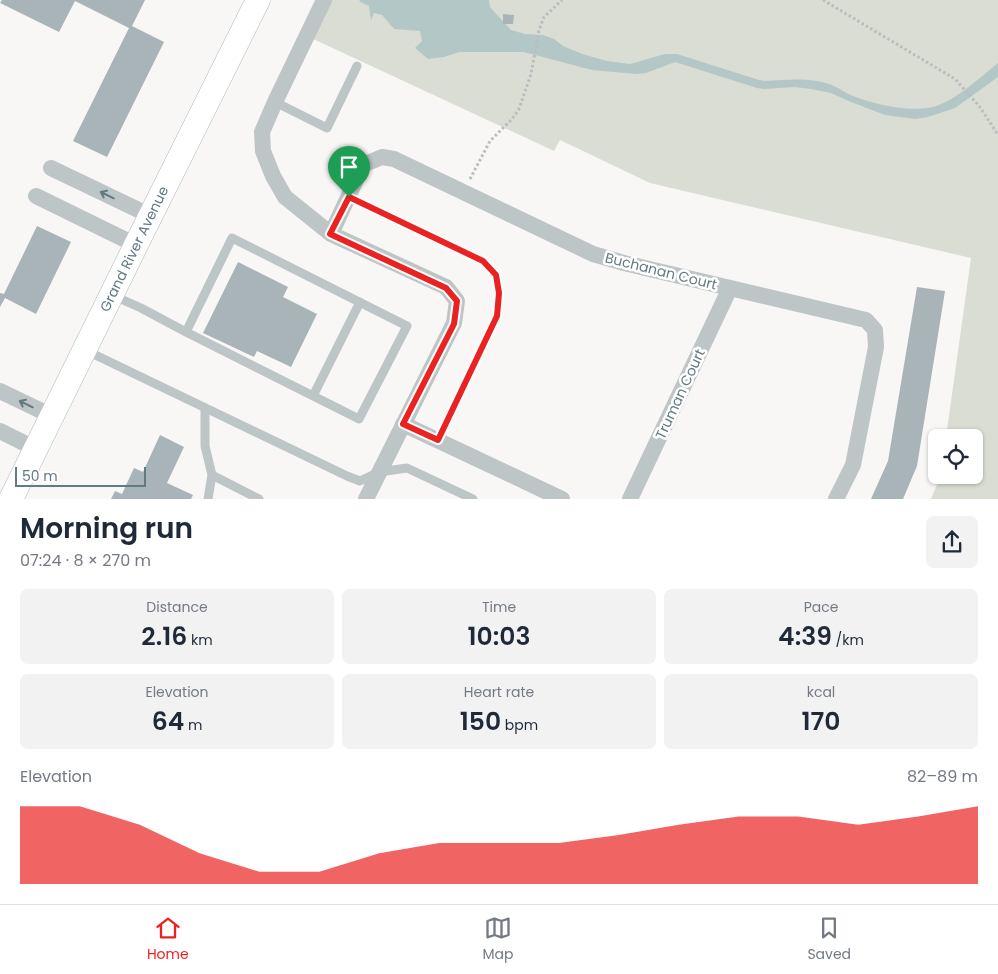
<!DOCTYPE html>
<html lang="en">
<head>
<meta charset="utf-8">
<style>
	body { margin:0; font-family:Poppins,sans-serif; background:#f2f2f3; color:#1f2937; height:100vh; display:flex; flex-direction:column; font-size:19px; white-space:nowrap }
	* { box-sizing:border-box; margin:0 }
	p { font-size:16px; color:#747a83 }
	.icon { flex:none; width:28px; height:28px; fill:none; stroke:currentColor; stroke-width:2; stroke-linecap:round; stroke-linejoin:round }
	.map { position:relative; height:499px; overflow:hidden }
	.side { display:flex; flex-direction:column; background:#fff; flex:1 }
	.side>* { flex:none }
	.controls { position:absolute; left:928px; top:429px; display:grid; gap:10px }
	.controls a { display:grid; place-items:center; width:55px; height:55px; border-radius:8px; background:#fff; box-shadow:0 1px 4px #0004; font-size:25px }
	.scale { position:absolute; left:15px; bottom:12px; width:131px; box-sizing:border-box; padding-left:5px; border:2px solid #627a81; border-top:0; font-size:14px; line-height:18px; white-space:nowrap; color:#627a81; -webkit-text-stroke:4px #fff; paint-order:stroke }
	.pin { position:absolute; display:grid; place-items:center; width:42px; height:42px; color:#fff; margin:-51px -21px; border-radius:50% 50% 50% 0; rotate:-45deg; box-shadow:0 0 5px #0007 }
	.pin .icon { rotate:45deg }
	.round { display:grid; place-items:center; flex:none; width:52px; height:52px; border-radius:8px; background:#f2f2f3 }
	.overview { display:flex; align-items:center; justify-content:space-between; height:85px; padding:0 20px }
	h1 { font-size:28px; font-weight:600; line-height:38px }
	.metrics { display:grid; grid-template-columns:repeat(3,1fr); gap:8px; height:85px; padding:5px 20px }
	.metrics div { display:grid; align-content:center; border-radius:8px; background:#f2f2f3; text-align:center }
	.metrics b { font-size:25px; font-weight:600 }
	.metrics small { font-size:14px; font-weight:400 }
	.metrics p { font-size:14px }
	.chart { height:140px; padding:10px 20px }
	.chart p { display:flex; justify-content:space-between }
	.chart svg { width:100%; height:90px; margin-top:5px; fill:#ea2322; opacity:.7 }
	.dock { display:flex; justify-content:space-around; align-items:center; height:70px; border-top:1px solid #e0e1e3; background:#fff; font-size:14px; color:#747a83 }
	.dock a { display:grid; justify-items:center; gap:2px }
	.dock .on { color:#ea2322 }
	.map>svg:first-child { display:block }
</style>
</head>
<body>
<div class="map">
<svg width="998" height="499" viewBox="0 0 998 499">
	<rect width="100%" height="100%" fill="#f8f7f5"/>
	<path fill="#d9ddd4" d="M331,0h667v499h-67l10,-24h33v-37l-28,-1 25,-179 -321,-75 -90,-43 -6,11 -243,-113z"/>
	<path fill="#b4c7c7" d="M368,0h121l1,7 21,23 14,4 18,1 11,4 9,7 19,8 25,7 23,3 35,-10h12l82,26 6,1c21,-1 44,-4 64,3 9,3 16,9 24,12 22,9 64,18 86,9 22,-9 40,-27 59,-42v14l-43,31 -27,9 -13,2 -30,-4 -34,-13 -20,-9 -20,-4 -16,-2 -31,2 -7,-1 -82,-26 -29,11 -10,1 -44,-4 -68,-18h-65l-15,5 -16,2 -13,-11 7,-7 -2,-10 -26,-2 -12,-14 -8,-2 -3,7z"/>
	<g fill="none" stroke-linecap="round" stroke-linejoin="round">
		<path stroke="#b4c7c7" stroke-width="5" d="M362,0l6,3 16,-3"/>
	</g>
	<path fill="#a8b4b7" d="M2,0h143l-13,26 32,16 -57,115 -34,-16 56,-113 -54,-27 -16,31 -59,-29z
		M503,14l11,1 -1,9h-10z
		M37,226l34,16 -35,72 -31,-16 -5,9v-14l4,1z
		M238,262l50,25 -5,10 34,17 -26,53 -34,-16 -3,6 -51,-24z
		M917,287l28,4 -28,175 -14,33h-32l17,-38z
		M160,435l24,12 -17,36 26,12 -2,4h-80l4,-8 7,3 12,-26 9,4z"/>
	<g fill="none" stroke-linecap="round" stroke-linejoin="round">
		<defs>
			<path id="secondary" d="M11,499l125,-254 122,-245"/>
		</defs>
		<use href="#secondary" stroke="#b0babc" stroke-width="25"/>
		<path stroke="#b8bebf" stroke-width="3" stroke-dasharray="2.5 2.5" stroke-linecap="butt" d="M823,0l132,79 25,28 18,28
			M470,179l20,-38 22,-22 7,-10 12,-35 8,-44 5,-13 18,-17"/>
		<path stroke="#bec5c7" stroke-width="9" d="M275,102l52,26 30,-62
			M349,197l134,64 13,14 3,18 -2,23 -59,124
			M112,295l29,13 45,24 46,-94 175,88 -48,93 -173,-87
			M85,350l262,126 13,5 19,-9 28,-4 66,31
			M313,396l47,-94
			M205,408v38l7,29 47,24
			M208,499l4,-24"/>
		<path stroke="#bec5c7" stroke-width="16" d="M324,0l-49,102 -13,30 1,19 10,25 12,21 46,37 115,53 11,14 -3,22 -88,176
			M51,168l100,48
			M36,196l100,49
			M331,234l32,-69 19,-8 12,2 199,95 31,9 242,57 9,10 1,17 -23,118 -17,34
			M0,391l52,25
			M403,424l159,75
			M0,431l36,18
			M630,499l100,-211"/>
		<use href="#secondary" stroke="#fff" stroke-width="24"/>
	</g>
	<defs><path id="oneway-shaft" d="M-6 0H5M1.5-3L5.5 0L1.5 3" fill="none" stroke-width="1.6" stroke-linecap="round" stroke-linejoin="round" transform="scale(1.25)"/></defs>
	<g stroke="#627a81">
		<use href="#oneway-shaft" transform="translate(107 195) rotate(-154)"/>
		<use href="#oneway-shaft" transform="translate(26 404) rotate(-154)"/>
	</g>
	<g fill="none" stroke-linecap="round" stroke-linejoin="round">
		<defs>
			<path id="route" d="M349,197l134,64 13,14 3,18 -2,23 -59,124 -35,-16 51,-100 3,-23 -11,-13 -116,-54z"/>
		</defs>
		<use href="#route" stroke="#fff" stroke-width="10"/>
		<use href="#route" stroke="#ea2322" stroke-width="6"/>
	</g>
	<g text-anchor="middle" stroke-width="5" stroke-linejoin="round" paint-order="stroke">
		<g font-size="14" fill="#627a81" stroke="#fff">
			<text transform="translate(134 249) rotate(-64)" y="5">Grand River Avenue</text>
			<text transform="translate(661 271) rotate(14)" y="5">Buchanan Court</text>
			<text transform="translate(680 394) rotate(-65)" y="5">Truman Court</text>
		</g>
	</g>
</svg>
<div class="controls">
<a><svg class="icon" aria-label="locate" viewBox="0 0 24 24"><circle cx="12" cy="12" r="6"/><path d="M12 2v4M12 18v4M2 12h4M18 12h4"/></svg></a>
</div>
<div class="scale">50 m</div>
<div class="pin" style="left:349px;top:197px;background:#1e9e55"><svg class="icon" aria-label="arrive" viewBox="0 0 24 24"><path d="M6 21V4h12l-3 4 3 4H6"/></svg></div>
</div>
<section class="side">
<div class="overview"><div><h1>Morning run</h1><p>07:24 · 8 × 270 m</p></div><a class="round"><svg class="icon" aria-label="share" viewBox="0 0 24 24"><path d="M12 15V3M7 8l5-5 5 5M5 13v7h14v-7"/></svg></a></div>
<div class="metrics">
<div><p>Distance</p><b>2.16<small> km</small></b></div>
<div><p>Time</p><b>10:03</b></div>
<div><p>Pace</p><b>4:39<small> /km</small></b></div>
</div>
<div class="metrics">
<div><p>Elevation</p><b>64<small> m</small></b></div>
<div><p>Heart rate</p><b>150<small> bpm</small></b></div>
<div><p>kcal</p><b>170</b></div>
</div>
<div class="chart"><p><span>Elevation</span>82–89 m</p>
<svg viewBox="0 0 160 44" preserveAspectRatio="none"><path d="M0 44V6L10 6L20 15L30 29L40 38L50 38L60 29L70 24L80 24L90 24L100 20L110 15L120 11L130 11L140 15L150 11L160 6V44z"/></svg>
</div>
</section>
<nav class="dock">
<a class="on"><svg class="icon" aria-label="home" viewBox="0 0 24 24"><path d="M3 11l9-7 9 7M6 9v11h12V9"/></svg>Home</a>
<a><svg class="icon" aria-label="map" viewBox="0 0 24 24"><path d="M3 6l6-2 6 2 6-2v14l-6 2-6-2-6 2zM9 4v14M15 6v14"/></svg>Map</a>
<a><svg class="icon" aria-label="saved" viewBox="0 0 24 24"><path d="M7 4h10v16l-5-4-5 4z"/></svg>Saved</a>
</nav>
</body>
</html>
